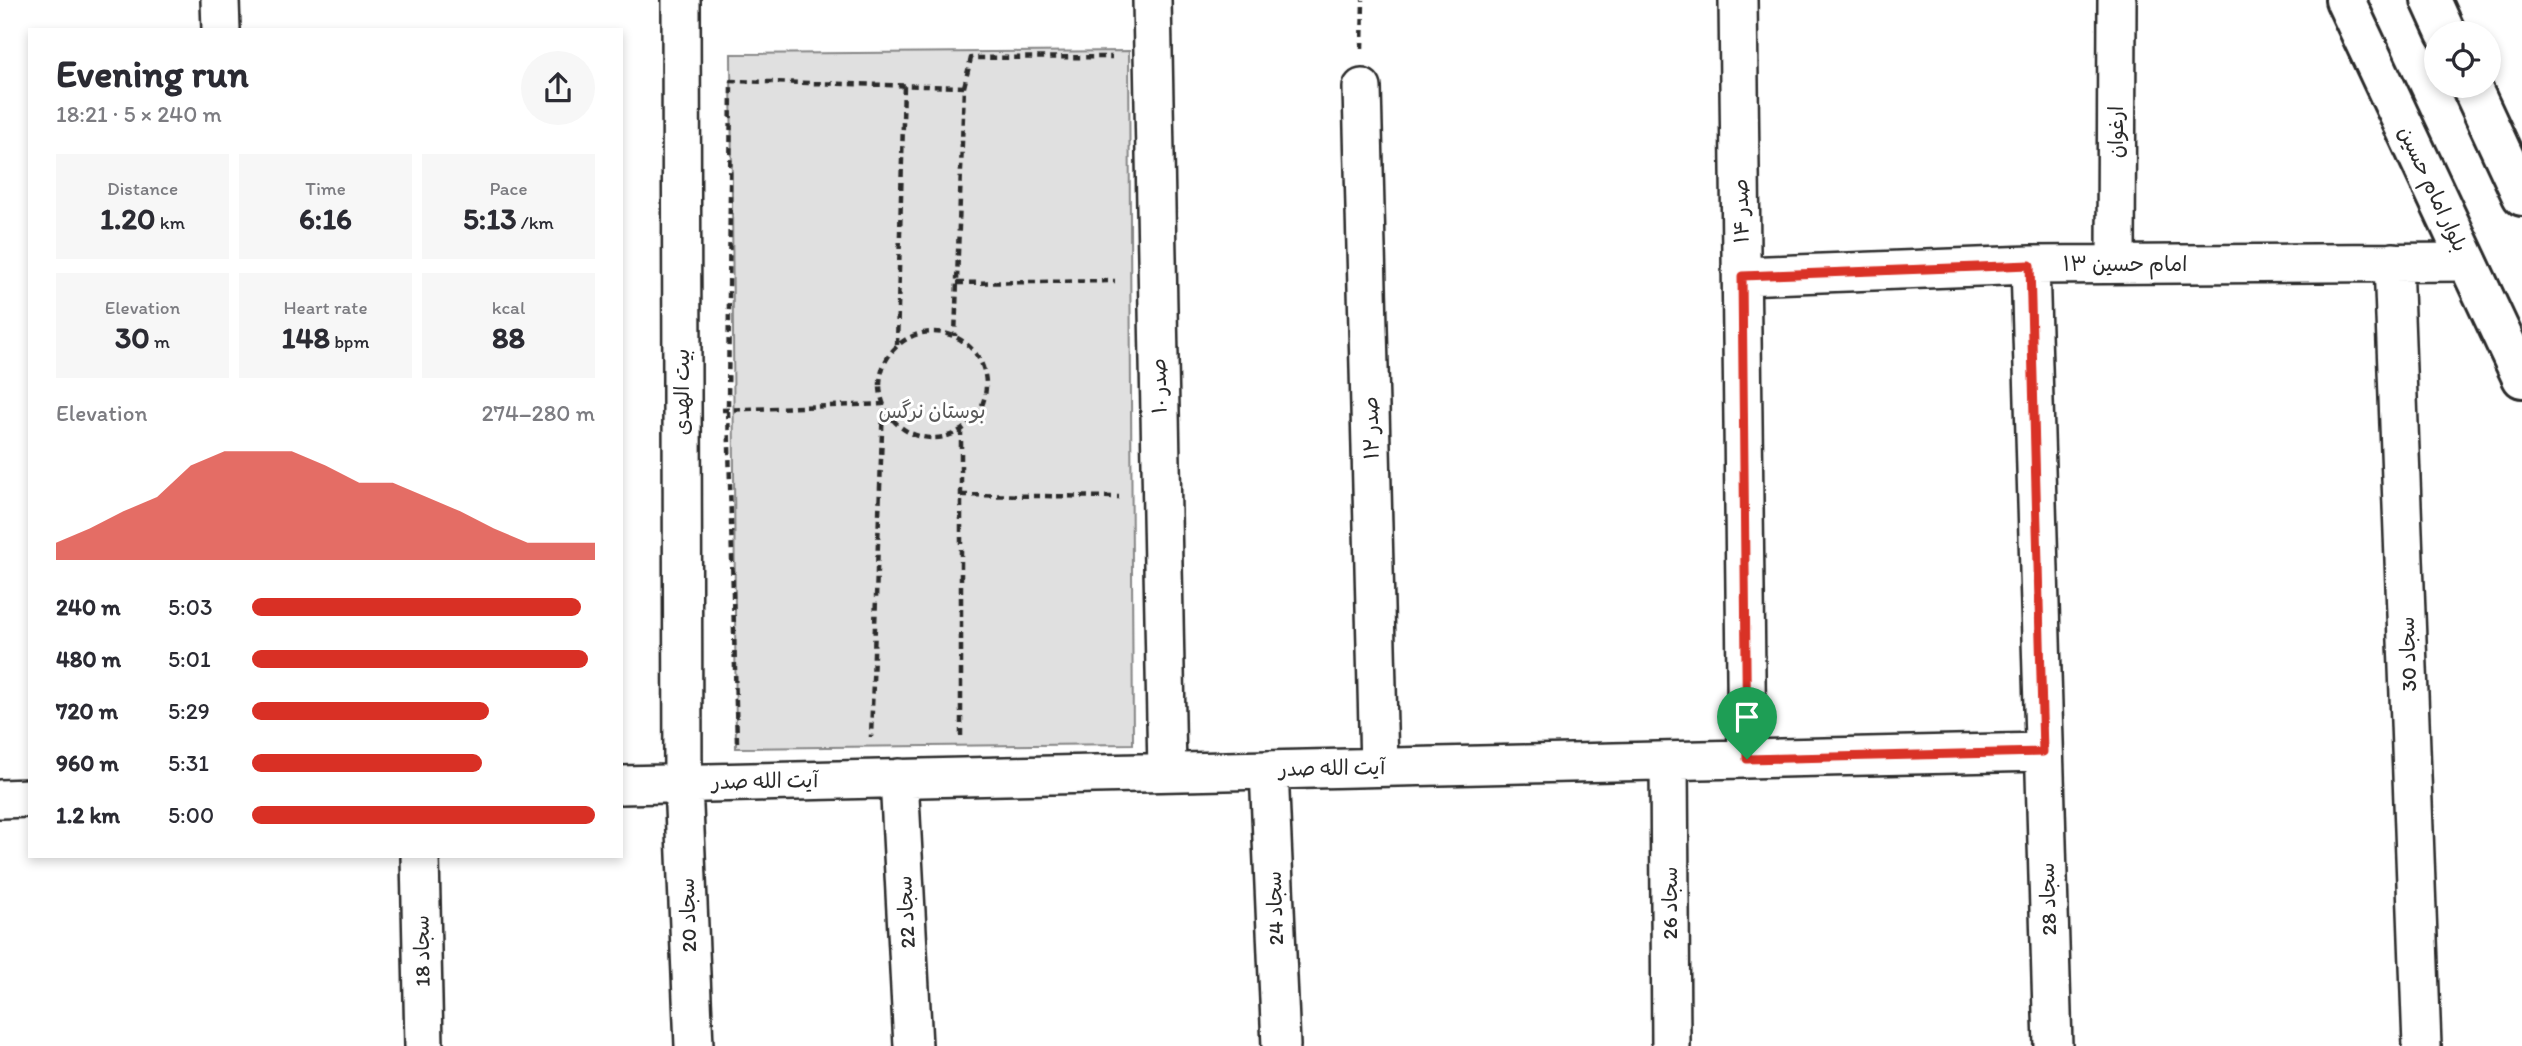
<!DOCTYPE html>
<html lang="en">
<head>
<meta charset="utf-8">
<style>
	body { margin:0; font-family:Itim,"Playpen Sans Arabic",sans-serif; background:#f7f7f7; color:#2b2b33; height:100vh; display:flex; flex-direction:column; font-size:26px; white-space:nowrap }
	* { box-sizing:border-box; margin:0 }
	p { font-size:23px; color:#7c7c81 }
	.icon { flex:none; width:38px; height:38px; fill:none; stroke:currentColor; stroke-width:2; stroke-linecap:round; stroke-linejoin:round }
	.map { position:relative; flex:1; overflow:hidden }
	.side { position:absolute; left:28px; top:28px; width:595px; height:830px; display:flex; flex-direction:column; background:#fff; border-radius:0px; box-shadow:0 4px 10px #0003 }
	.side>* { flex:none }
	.fabs { position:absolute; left:2424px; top:21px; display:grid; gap:14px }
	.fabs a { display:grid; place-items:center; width:77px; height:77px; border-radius:50%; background:#fff; box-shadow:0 4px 10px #0003; font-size:35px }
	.pin { position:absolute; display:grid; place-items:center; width:60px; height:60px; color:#fff; margin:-72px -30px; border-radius:50% 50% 50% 0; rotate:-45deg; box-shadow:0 0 7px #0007 }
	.pin .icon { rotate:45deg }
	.round { display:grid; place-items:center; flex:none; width:74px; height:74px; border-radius:37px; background:#f7f7f7 }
	.headline { display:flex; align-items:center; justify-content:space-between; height:119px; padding:0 28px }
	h1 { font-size:38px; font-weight:700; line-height:52px }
	.metrics { display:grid; grid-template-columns:repeat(3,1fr); gap:10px; height:119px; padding:7px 28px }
	.metrics div { display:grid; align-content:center; border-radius:0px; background:#f7f7f7; text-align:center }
	.metrics b { font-size:30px; font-weight:700 }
	.metrics small { font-size:19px; font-weight:400 }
	.metrics p { font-size:19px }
	.chart { height:196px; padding:14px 28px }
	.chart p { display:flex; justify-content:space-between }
	.chart svg { width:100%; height:126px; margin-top:7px; fill:#d93025; opacity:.7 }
	ul { padding:0 28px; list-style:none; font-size:23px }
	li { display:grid; grid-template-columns:112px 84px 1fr; align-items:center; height:52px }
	li i { height:18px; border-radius:9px; background:#d93025 }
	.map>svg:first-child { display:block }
</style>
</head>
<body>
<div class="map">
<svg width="2522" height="1046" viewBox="0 0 2522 1046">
	<rect width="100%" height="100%" fill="#fff"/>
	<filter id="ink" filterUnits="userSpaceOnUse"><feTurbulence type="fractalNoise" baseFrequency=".0143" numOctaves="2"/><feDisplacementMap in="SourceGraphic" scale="14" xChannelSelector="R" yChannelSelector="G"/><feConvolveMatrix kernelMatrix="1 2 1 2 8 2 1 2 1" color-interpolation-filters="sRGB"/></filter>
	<g filter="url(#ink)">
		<path fill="#e0e0e0" stroke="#868686" stroke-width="2" d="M1129,51l4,693 -397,4 -5,-694z"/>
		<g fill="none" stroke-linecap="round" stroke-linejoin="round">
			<defs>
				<path id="street" d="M220,0l1,30
					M681,0l2,783 11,263
					M1152,0l15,772
					M1738,0l9,759
					M1362,88l17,679
					M2393,262l29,784
					M2116,264l1,-264
					M2030,265l23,781
					M1742,276l288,-11 438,-3
					M1669,761l2,285
					M1269,770l12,276
					M899,778l14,268
					M621,785l1422,-33
					M0,799l30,-1
					M420,856l4,190"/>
				<path id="secondary" d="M2345,0l177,378
					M2431,0l15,33
					M2471,86l51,110"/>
			</defs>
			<use href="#street" stroke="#2b2b2b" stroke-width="42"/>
			<use href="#secondary" stroke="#2b2b2b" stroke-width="44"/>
			<path stroke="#2b2b2b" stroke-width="4.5" stroke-dasharray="7 5" stroke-linecap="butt" d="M1362,49l1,-49
				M964,87l7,-29 141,-1
				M957,283l158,-2
				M880 385a53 53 0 1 1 106 0a53 53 0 1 1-106 0Z
				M897,345l7,-260
				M722,410l161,-6 -12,333
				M961,495l158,2
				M961,736v-306
				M737,742l-9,-333 3,-328 233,6 -9,249"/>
			<use href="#street" stroke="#fff" stroke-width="37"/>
			<use href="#secondary" stroke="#fff" stroke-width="38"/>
		</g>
	</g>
	<g fill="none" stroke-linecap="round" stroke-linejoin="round" filter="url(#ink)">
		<defs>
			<path id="route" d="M2030,265l13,487 -296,7 -5,-483z"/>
		</defs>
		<use href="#route" stroke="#fff" stroke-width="14"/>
		<use href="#route" stroke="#d93025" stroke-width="9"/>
	</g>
	<g text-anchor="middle" stroke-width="6" stroke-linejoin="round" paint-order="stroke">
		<g font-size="21" fill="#2b2b2b" stroke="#fff">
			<text transform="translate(2116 132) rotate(-90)" y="7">ارغوان</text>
			<text transform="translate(2433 189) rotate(65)" y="7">بلوار امام حسین</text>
			<text transform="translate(1741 211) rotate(-91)" y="7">صدر ۱۴</text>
			<text x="2125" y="271">امام حسین ۱۳</text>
			<text transform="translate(1159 386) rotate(-91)" y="7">صدر ۱۰</text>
			<text transform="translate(682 392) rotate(-90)" y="7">بیت الهدی</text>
			<text transform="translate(1371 428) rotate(-91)" y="7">صدر ۱۲</text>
			<text transform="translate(2408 654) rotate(-92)" y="7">سجاد 30</text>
			<text transform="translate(1332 768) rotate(-1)" y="7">آیت الله صدر</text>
			<text transform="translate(765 781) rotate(-1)" y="7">آیت الله صدر</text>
			<text transform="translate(2048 899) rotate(-92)" y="7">سجاد 28</text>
			<text transform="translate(1670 903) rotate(-90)" y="7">سجاد 26</text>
			<text transform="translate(1275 908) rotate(-92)" y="7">سجاد 24</text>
			<text transform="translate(906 912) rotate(-93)" y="7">سجاد 22</text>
			<text transform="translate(688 915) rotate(-92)" y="7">سجاد 20</text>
			<text transform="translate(422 951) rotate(-91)" y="7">سجاد 18</text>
		</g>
		<g font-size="21" fill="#585858" stroke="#fff">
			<text x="932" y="418">بوستان نرگس</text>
		</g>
	</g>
</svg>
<div class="fabs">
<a><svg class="icon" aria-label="locate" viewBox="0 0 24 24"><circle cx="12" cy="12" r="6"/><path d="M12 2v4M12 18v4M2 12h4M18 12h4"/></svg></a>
</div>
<div class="pin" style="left:1747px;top:759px;background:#1e9e55"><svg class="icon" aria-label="arrive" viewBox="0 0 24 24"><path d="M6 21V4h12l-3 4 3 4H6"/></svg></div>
<section class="side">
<div class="headline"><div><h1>Evening run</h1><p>18:21 · 5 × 240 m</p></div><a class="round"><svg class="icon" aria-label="share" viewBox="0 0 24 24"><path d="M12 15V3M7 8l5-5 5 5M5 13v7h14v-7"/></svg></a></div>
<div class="metrics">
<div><p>Distance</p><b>1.20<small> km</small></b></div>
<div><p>Time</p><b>6:16</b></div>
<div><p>Pace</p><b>5:13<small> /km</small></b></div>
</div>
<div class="metrics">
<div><p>Elevation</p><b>30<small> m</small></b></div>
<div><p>Heart rate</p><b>148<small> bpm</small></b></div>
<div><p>kcal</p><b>88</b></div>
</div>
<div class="chart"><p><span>Elevation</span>274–280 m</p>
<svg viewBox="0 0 160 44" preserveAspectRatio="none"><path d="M0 44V38L10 33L20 27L30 22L40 11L50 6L60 6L70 6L80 11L90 17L100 17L110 22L120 27L130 33L140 38L150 38L160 38V44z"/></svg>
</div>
<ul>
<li><b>240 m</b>5:03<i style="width:96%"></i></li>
<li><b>480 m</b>5:01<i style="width:98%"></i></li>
<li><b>720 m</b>5:29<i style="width:69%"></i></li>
<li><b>960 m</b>5:31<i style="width:67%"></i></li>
<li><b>1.2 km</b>5:00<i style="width:100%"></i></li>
</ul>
</section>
</div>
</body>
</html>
